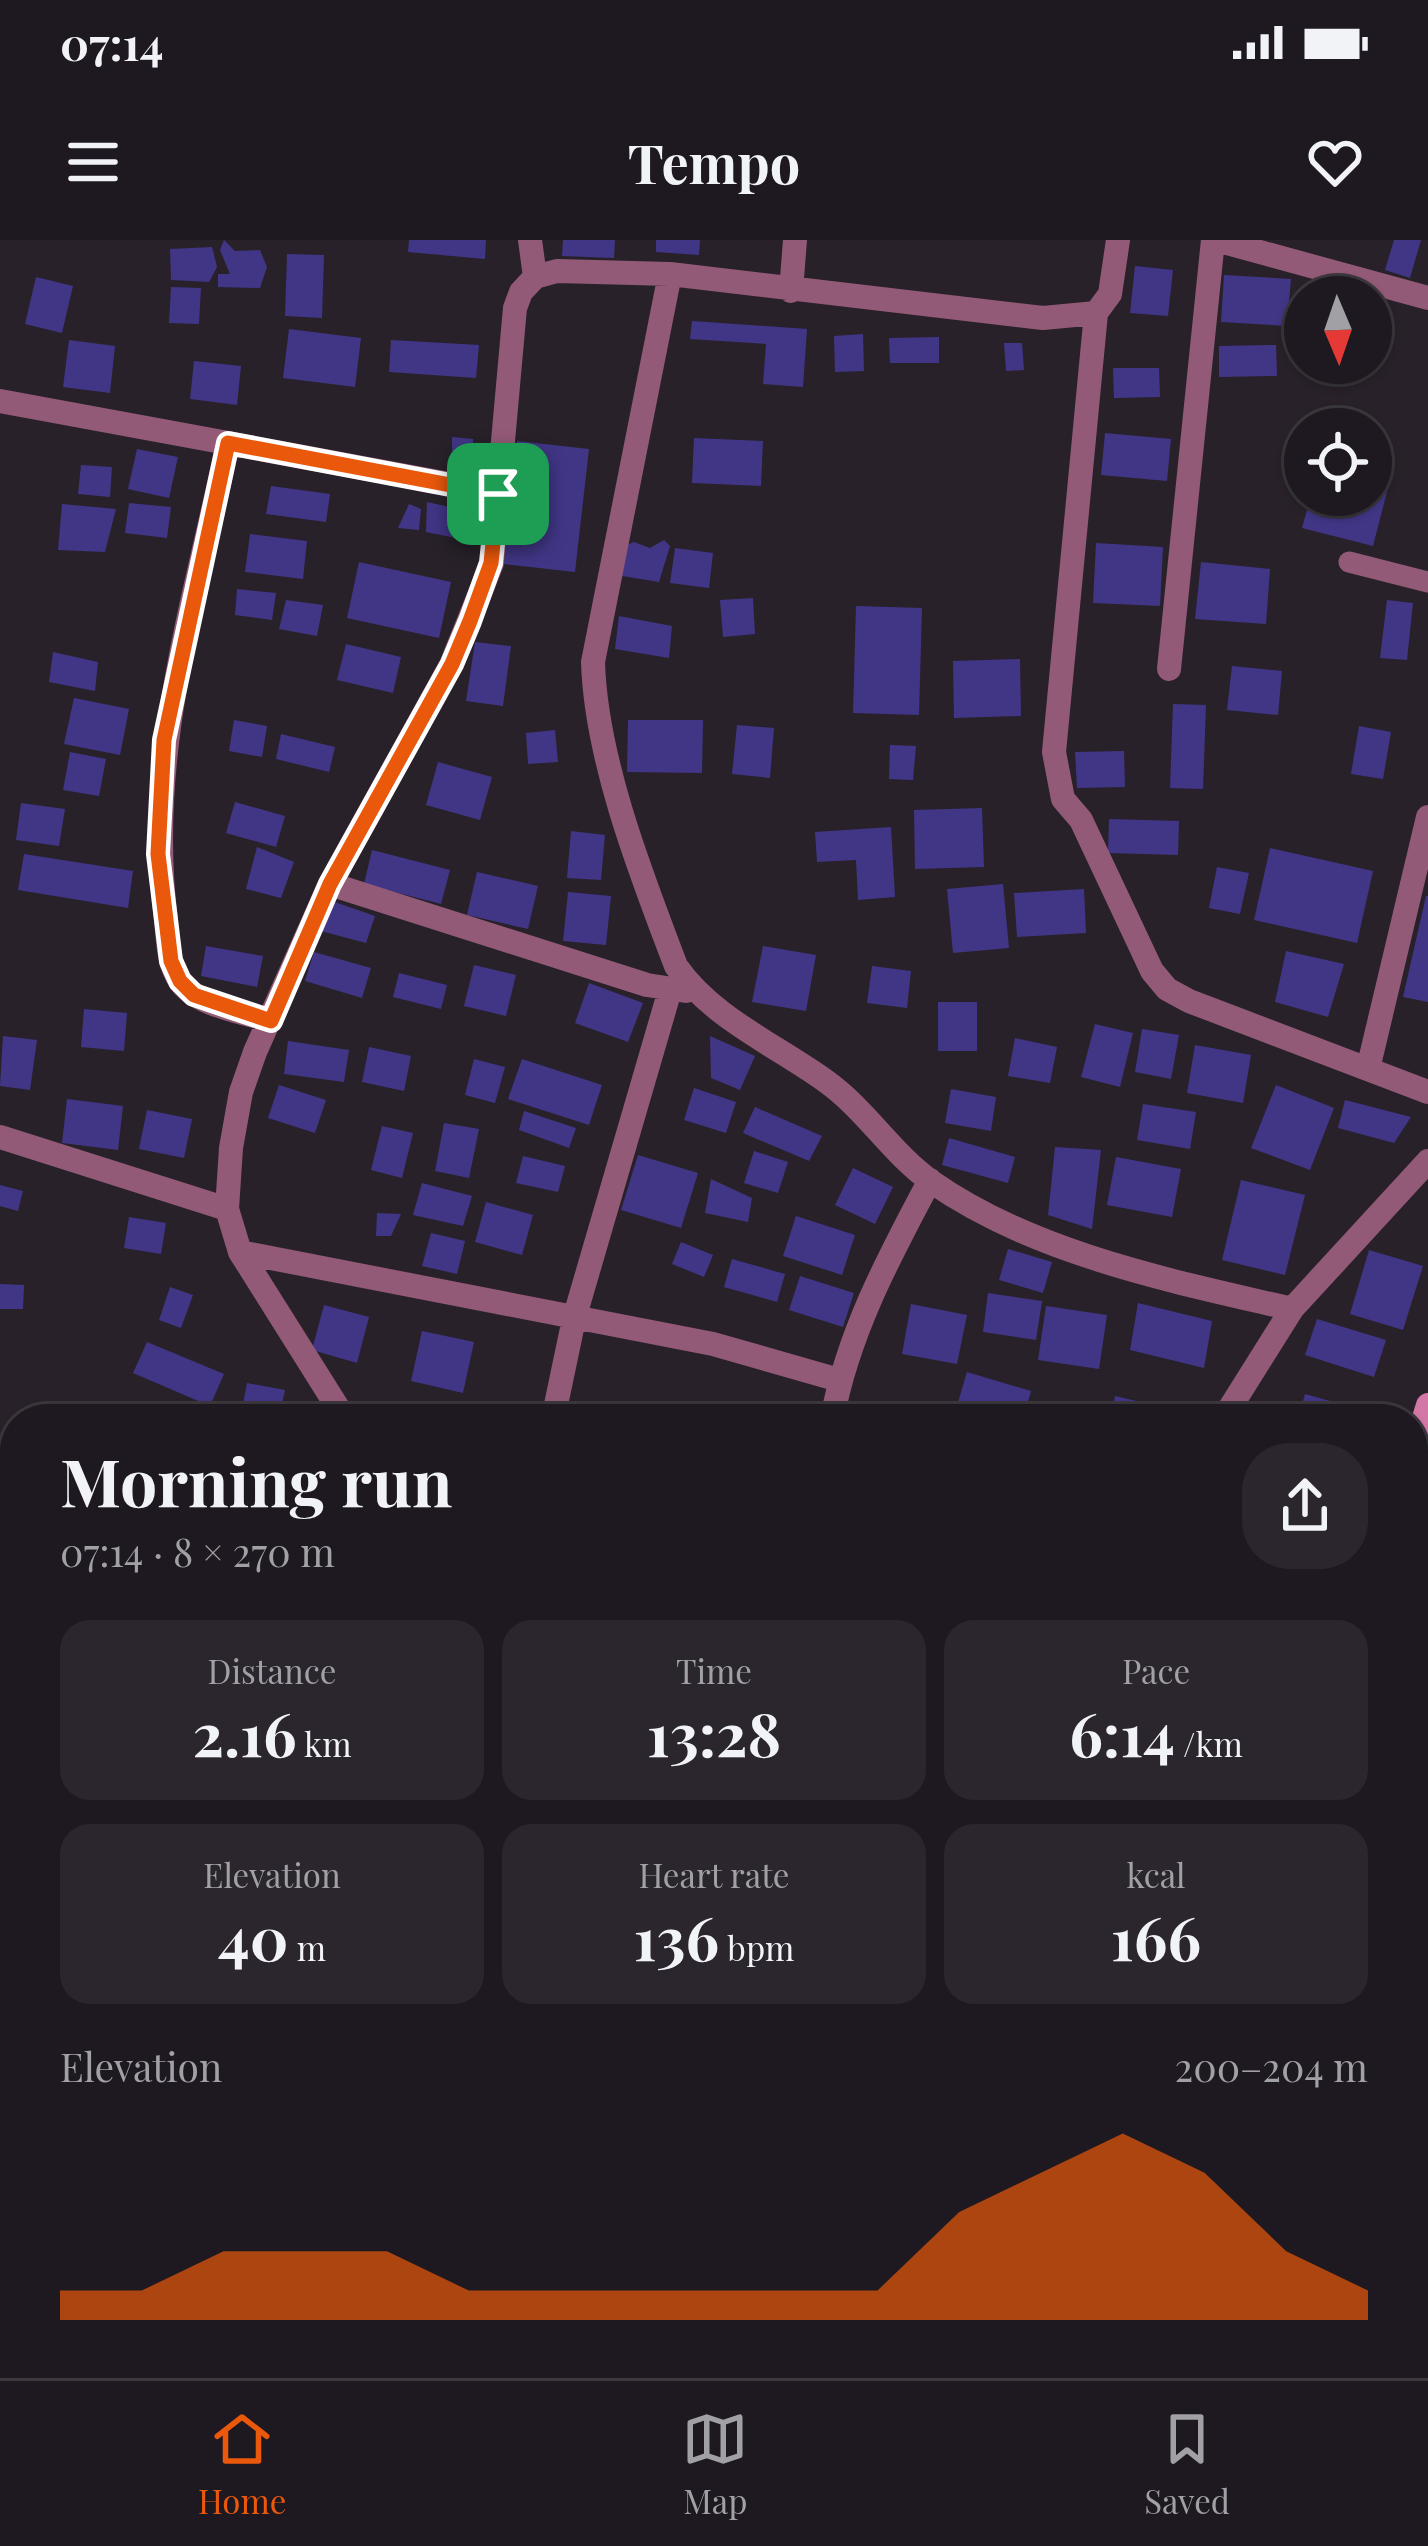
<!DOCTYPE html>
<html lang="en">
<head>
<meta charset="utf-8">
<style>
	body { margin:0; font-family:"Playfair Display",serif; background:#2b262d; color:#f1f3f6; height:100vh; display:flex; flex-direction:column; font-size:45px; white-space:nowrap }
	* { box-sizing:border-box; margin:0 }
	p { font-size:39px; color:#a1a0a5 }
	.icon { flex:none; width:66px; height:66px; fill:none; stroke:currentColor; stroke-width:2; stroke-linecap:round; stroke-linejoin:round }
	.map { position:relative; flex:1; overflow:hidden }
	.side { position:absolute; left:0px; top:1164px; width:1428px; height:975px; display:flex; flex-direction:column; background:#1e1920; border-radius:48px 48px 0 0; box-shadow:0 3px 9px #0004,0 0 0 3px #3c383e }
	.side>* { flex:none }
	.needle { width:78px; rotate:178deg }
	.controls { position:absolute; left:1284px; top:36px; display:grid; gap:24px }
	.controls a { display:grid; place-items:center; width:108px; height:108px; border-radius:50%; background:#1e1920; box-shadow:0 3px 9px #0004,0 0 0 3px #3c383e; font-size:60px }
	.pin { position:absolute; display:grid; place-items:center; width:102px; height:102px; color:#fff; margin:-51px; border-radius:24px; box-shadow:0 6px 18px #0006 }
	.round { display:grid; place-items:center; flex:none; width:126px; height:126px; border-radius:48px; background:#2b262d }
	.headline { display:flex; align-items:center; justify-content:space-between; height:204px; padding:0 60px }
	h1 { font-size:66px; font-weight:700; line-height:90px }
	.metrics { display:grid; grid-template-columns:repeat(3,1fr); gap:18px; height:204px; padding:12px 60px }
	.metrics div { display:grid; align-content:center; border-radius:30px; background:#2b262d; text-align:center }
	.metrics b { font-size:60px; font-weight:700 }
	.metrics small { font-size:33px; font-weight:400 }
	.metrics p { font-size:33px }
	.chart { height:336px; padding:24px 60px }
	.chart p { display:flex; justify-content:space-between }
	.chart svg { width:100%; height:216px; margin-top:12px; fill:#ea580c; opacity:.7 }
	.status { display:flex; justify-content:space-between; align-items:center; height:84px; padding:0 60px; background:#1e1920; direction:ltr }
	.status svg { height:33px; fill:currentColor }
	header { display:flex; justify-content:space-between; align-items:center; height:156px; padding:0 60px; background:#1e1920; font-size:54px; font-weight:700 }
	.dock { display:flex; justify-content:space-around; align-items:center; height:168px; border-top:3px solid #3c383e; background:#1e1920; font-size:33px; color:#a1a0a5 }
	.dock a { display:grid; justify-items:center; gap:6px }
	.dock .active { color:#ea580c }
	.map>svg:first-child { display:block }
</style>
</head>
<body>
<div class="status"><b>07:14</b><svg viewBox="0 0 49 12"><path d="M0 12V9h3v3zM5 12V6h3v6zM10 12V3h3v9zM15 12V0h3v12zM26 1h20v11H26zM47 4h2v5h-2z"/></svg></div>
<header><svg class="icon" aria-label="menu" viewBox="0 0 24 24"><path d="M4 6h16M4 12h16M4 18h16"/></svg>Tempo<svg class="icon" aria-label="heart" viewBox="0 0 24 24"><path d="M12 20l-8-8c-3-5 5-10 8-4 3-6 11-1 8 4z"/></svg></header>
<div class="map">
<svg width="1428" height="2138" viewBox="0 0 1428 2138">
	<rect width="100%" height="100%" fill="#28212a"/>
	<path fill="#413686" d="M224,0l11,11 25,-1 7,17 -7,21 -42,-1v-13h12l-10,-24z
		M409,0h77l-1,19 -77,-7z
		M563,0h52l-1,18 -52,-2z
		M656,0h44l-1,15 -43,-3z
		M1394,0h27l-11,38 -25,-8z
		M212,7l5,20 -8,15 -38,-2 -1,-31z
		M287,14l37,1 -2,63 -37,-2z
		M1135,26l38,4 -5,46 -38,-3z
		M1224,35l67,4 -4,47 -66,-4z
		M36,37l37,9 -11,47 -37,-9z
		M171,47l30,1 -2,36 -30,-1z
		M692,81l115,8 -4,58 -40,-3 3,-40 -76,-5z
		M289,89l72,9 -6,49 -72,-9z
		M863,94l1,37 -29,1 -1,-36z
		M939,97v26h-49l-1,-25z
		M69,100l46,6 -5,47 -47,-6z
		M391,100l88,5 -3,33 -87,-6z
		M1004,103h18l2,27 -18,1z
		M1276,105l1,31 -58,1v-31z
		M194,121l47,5 -4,39 -47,-6z
		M1113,128h46l1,29 -46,1z
		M1105,193l66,6 -4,42 -66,-6z
		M452,197l21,2v34l-16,2 -5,-12z
		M694,198l69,3 -2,45 -69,-3z
		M517,201l72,8 -14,123 -71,-8z
		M137,209l41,8 -9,41 -41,-9z
		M81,225l31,2 -2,30 -32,-3z
		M1371,236l19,4 -17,66 -71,-18 9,-33h60z
		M271,246l59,8 -4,28 -60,-8z
		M427,262l41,9 -7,28 -35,-7z
		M129,263l42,4 -4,31 -42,-5z
		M62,264l54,5 -11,43 -47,-2z
		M409,264l12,5 -2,21 -21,-2z
		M250,294l57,7 -4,38 -58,-7z
		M664,300l6,6 -11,36 -43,-7 6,-28 12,-5 16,6z
		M1096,303l67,4 -3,59 -67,-3z
		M675,308l38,5 -4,35 -39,-5z
		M359,322l92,20 -12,56 -92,-20z
		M1201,322l69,7 -4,55 -71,-5z
		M237,349l39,4 -4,27 -37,-5z
		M753,358l2,36 -32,3 -3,-37z
		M286,360l37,5 -6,31 -38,-7z
		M1387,360l26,3 -6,57 -27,-2z
		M856,366l66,2 -3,107 -66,-2z
		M619,376l53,10 -3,32 -54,-9z
		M475,402l36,4 -8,60 -37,-5z
		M346,404l55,13 -8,36 -56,-13z
		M53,412l45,10 -3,29 -46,-9z
		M1020,419l1,57 -67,2 -1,-57z
		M1232,426l50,5 -4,44 -51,-5z
		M74,458l55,11 -9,46 -56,-11z
		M1173,464l33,1 -3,84 -33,-1z
		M234,480l33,6 -5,31 -33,-6z
		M628,480h75l-1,53 -75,-1z
		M737,485l37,3 -4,50 -38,-4z
		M1359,486l32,6 -8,47 -32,-5z
		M555,490l3,32 -30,2 -2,-31z
		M281,494l54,13 -6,25 -53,-13z
		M890,505l26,1 -3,34 -24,-1z
		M1124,511l1,36 -48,1 -2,-36z
		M70,512l36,7 -7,37 -36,-6z
		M438,522l54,15 -12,43 -54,-15z
		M235,562l50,14 -9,31 -50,-14z
		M21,563l44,6 -6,37 -43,-6z
		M982,568l2,59 -69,2 -1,-59z
		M1109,579l70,2 -1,34 -70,-2z
		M891,587l4,70 -37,3 -2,-40 -39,2 -2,-30z
		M571,591l34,4 -4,45 -34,-2z
		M257,607l37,15 -13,36 -35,-9z
		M1270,608l103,23 -16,72 -103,-23z
		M372,610l78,20 -9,34 -77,-20z
		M24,614l109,17 -5,37 -110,-18z
		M1217,627l32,6 -9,41 -31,-6z
		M477,632l61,14 -10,43 -61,-14z
		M1003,644l6,64 -56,5 -6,-64z
		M1084,649l2,44 -69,4 -3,-44z
		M568,652l43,4 -5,49 -43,-4z
		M1426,656h2v106l-25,-5z
		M329,660l46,16 -9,27 -49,-13z
		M206,706l57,10 -6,31 -56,-11z
		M763,706l53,9 -10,56 -54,-9z
		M1286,711l58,13 -16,53 -53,-15z
		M314,712l57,16 -9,30 -57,-17z
		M474,725l42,10 -10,41 -42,-10z
		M872,726l39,5 -4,37 -40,-5z
		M399,733l48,12 -6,24 -48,-12z
		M589,743l54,20 -15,39 -53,-19z
		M938,762h39v49h-39z
		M84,769l43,4 -3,38 -43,-4z
		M1095,784l38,9 -13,54 -39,-10z
		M1142,789l37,6 -8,44 -36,-7z
		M3,796l34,4 -7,50 -30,-4z
		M710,796l45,20 -15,34 -29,-12z
		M1015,798l42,9 -7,36 -42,-7z
		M288,801l61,9 -5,32 -60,-8z
		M1195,805l56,10 -8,48 -56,-10z
		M369,807l42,9 -7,35 -42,-9z
		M474,819l31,8 -10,36 -30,-8z
		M522,819l80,26 -13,40 -81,-26z
		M279,845l47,15 -11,33 -47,-15z
		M1276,845l58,23 -24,62 -59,-22z
		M694,848l42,14 -10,31 -42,-13z
		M951,849l45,8 -5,34 -46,-8z
		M67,859l56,7 -5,44 -56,-7z
		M1345,860l66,17 -17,26 -56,-15z
		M1143,864l53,8 -6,37 -53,-9z
		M755,867l67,29 -13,25 -66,-28z
		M147,870l45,9 -8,39 -45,-9z
		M524,871l52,17 -7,20 -50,-18z
		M444,883l35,6 -10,49 -34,-7z
		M382,886l31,7 -11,45 -31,-8z
		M949,898l66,19 -7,26 -66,-18z
		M1055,907l46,3 -9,79 -44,-14z
		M754,911l34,11 -10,31 -34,-10z
		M638,915l60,18 -17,55 -60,-18z
		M523,916l42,10 -7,26 -42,-9z
		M1116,917l65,12 -9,48 -65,-12z
		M853,928l40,19 -18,37 -40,-19z
		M711,939l41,19 -4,24 -43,-9z
		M1241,940l64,15 -20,80 -63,-15z
		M422,943l50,13 -9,30 -50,-11z
		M0,945l23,6 -5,20 -18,-5z
		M486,962l47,13 -11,40 -47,-13z
		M377,973l24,1 -10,22h-15z
		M796,976l59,19 -13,40 -59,-19z
		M129,977l37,6 -5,31 -37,-6z
		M431,993l34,8 -8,33 -35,-8z
		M681,1002l32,13 -9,22 -32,-13z
		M1008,1009l44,13 -9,31 -44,-13z
		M1369,1010l54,16 -20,64 -53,-16z
		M732,1019l53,15 -8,28 -53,-15z
		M800,1036l54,17 -11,34 -54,-17z
		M0,1044l24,1 -1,24h-23z
		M170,1047l23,8 -12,33 -22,-8z
		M988,1053l54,8 -6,39 -53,-8z
		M1138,1063l74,18 -8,47 -74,-18z
		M911,1064l56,11 -10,49 -55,-10z
		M324,1065l45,12 -12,46 -45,-13z
		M1046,1066l61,9 -8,54 -61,-9z
		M1317,1079l69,21 -12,37 -69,-22z
		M422,1091l52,11 -11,51 -52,-12z
		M147,1102l77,32 -14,32 -77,-33z
		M967,1132l64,19 -8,28h-34l-33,-10z
		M247,1143l38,7 -6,29h-39z
		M1305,1154l61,17 -2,8h-66z
		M1115,1156l43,10 -3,13h-45z
		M575,1163l51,15v1h-55z
		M0,1276l15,3v43l-15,-3z
		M1413,1334l15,6v67l-15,-6z
		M0,1359l15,2v25l-15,-3z
		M1413,1536l15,3v36l-15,-3z
		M1413,1595l15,3v80l-15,-3z
		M0,1686l15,5v28l-5,15 -10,-4z
		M1419,1983l9,1v34l-15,-3z
		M0,2027l15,6v24l-15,37z
		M411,2124h75l-3,14h-35l-38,-7z
		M643,2124l51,10 -1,4h-54z
		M824,2124h54l-3,14h-53z
		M964,2124h29l53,14h-86z
		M1348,2124h27l37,7 -1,7h-66z
		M1236,2126l42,5 21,7h-66z"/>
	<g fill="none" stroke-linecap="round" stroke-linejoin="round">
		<path stroke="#935a77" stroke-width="21" d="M1349,322l79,20"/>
		<path stroke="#935a77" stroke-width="24" d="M530,0l5,37
			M1216,0l212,58
			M670,34l-77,388c3,98 48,212 83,304 36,52 100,79 151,116 39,28 66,73 105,100 103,72 240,99 360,127
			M791,51l4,-51
			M1096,73l-42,439 9,47 18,21 71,151 15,18 22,12 239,91
			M0,161l498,92
			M228,203c-34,160 -83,313 -62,477 2,20 2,44 14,61 17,25 64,31 91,40
			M1169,429l44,-429
			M330,644l317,101 39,6
			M1368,829l60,-252
			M0,897l227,72
			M240,1012l473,92 126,36
			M345,1179l-105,-167 -13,-43 4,-61 10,-56 14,-40 75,-168 121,-219 41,-102 23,-255 6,-16 14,-15 22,-6 113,3 373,44 53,-5 14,-19 8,-54
			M553,1179l21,-100 96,-329
			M832,1179c16,-86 57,-162 98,-239
			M1223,1179l69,-110 136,-148
			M0,1485l15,5
			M0,1768l15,4
			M1413,1818l15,7
			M0,1898l15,5
			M1413,2103l15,2
			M354,2124l13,11 14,3
			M1080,2124l60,14
			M59,2138l5,-14
			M605,2138l6,-14"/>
		<path stroke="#d377a6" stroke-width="24" d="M1413,1214l15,-49
			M1214,2138l2,-14"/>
	</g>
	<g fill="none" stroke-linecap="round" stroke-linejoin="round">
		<defs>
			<path id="route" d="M228,203l270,51 -7,69 -21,58 -18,43 -122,220 -59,137 -77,-26 -14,-14 -9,-20 -13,-107 6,-114z"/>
		</defs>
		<use href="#route" stroke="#fff" stroke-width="24"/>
		<use href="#route" stroke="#ea580c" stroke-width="15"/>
	</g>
</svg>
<div class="controls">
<a><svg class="needle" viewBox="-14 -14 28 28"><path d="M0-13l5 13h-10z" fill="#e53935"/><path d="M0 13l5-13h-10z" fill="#a1a0a5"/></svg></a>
<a><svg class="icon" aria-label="locate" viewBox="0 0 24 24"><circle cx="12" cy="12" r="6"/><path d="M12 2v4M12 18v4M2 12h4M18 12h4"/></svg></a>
</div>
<div class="pin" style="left:498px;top:254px;background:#1e9e55"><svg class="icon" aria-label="arrive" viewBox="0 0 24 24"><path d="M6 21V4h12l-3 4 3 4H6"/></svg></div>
<section class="side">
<div class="headline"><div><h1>Morning run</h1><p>07:14 · 8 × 270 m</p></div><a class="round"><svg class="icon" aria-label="share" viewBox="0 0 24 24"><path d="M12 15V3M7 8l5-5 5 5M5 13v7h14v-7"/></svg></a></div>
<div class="metrics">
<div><p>Distance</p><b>2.16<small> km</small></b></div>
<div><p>Time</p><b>13:28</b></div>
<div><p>Pace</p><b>6:14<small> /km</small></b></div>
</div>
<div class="metrics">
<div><p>Elevation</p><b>40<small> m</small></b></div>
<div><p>Heart rate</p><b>136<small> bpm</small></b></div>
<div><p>kcal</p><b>166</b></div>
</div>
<div class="chart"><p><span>Elevation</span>200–204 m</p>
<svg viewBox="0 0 160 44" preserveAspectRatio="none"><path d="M0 44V38L10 38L20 30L30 30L40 30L50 38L60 38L70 38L80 38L90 38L100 38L110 22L120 14L130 6L140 14L150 30L160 38V44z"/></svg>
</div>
</section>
</div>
<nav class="dock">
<a class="active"><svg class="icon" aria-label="home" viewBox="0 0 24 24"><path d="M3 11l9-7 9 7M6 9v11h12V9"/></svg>Home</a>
<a><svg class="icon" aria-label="map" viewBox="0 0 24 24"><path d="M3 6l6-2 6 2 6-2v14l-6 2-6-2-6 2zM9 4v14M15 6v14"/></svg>Map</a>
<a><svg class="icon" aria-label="saved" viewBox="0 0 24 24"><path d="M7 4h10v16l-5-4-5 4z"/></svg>Saved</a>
</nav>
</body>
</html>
